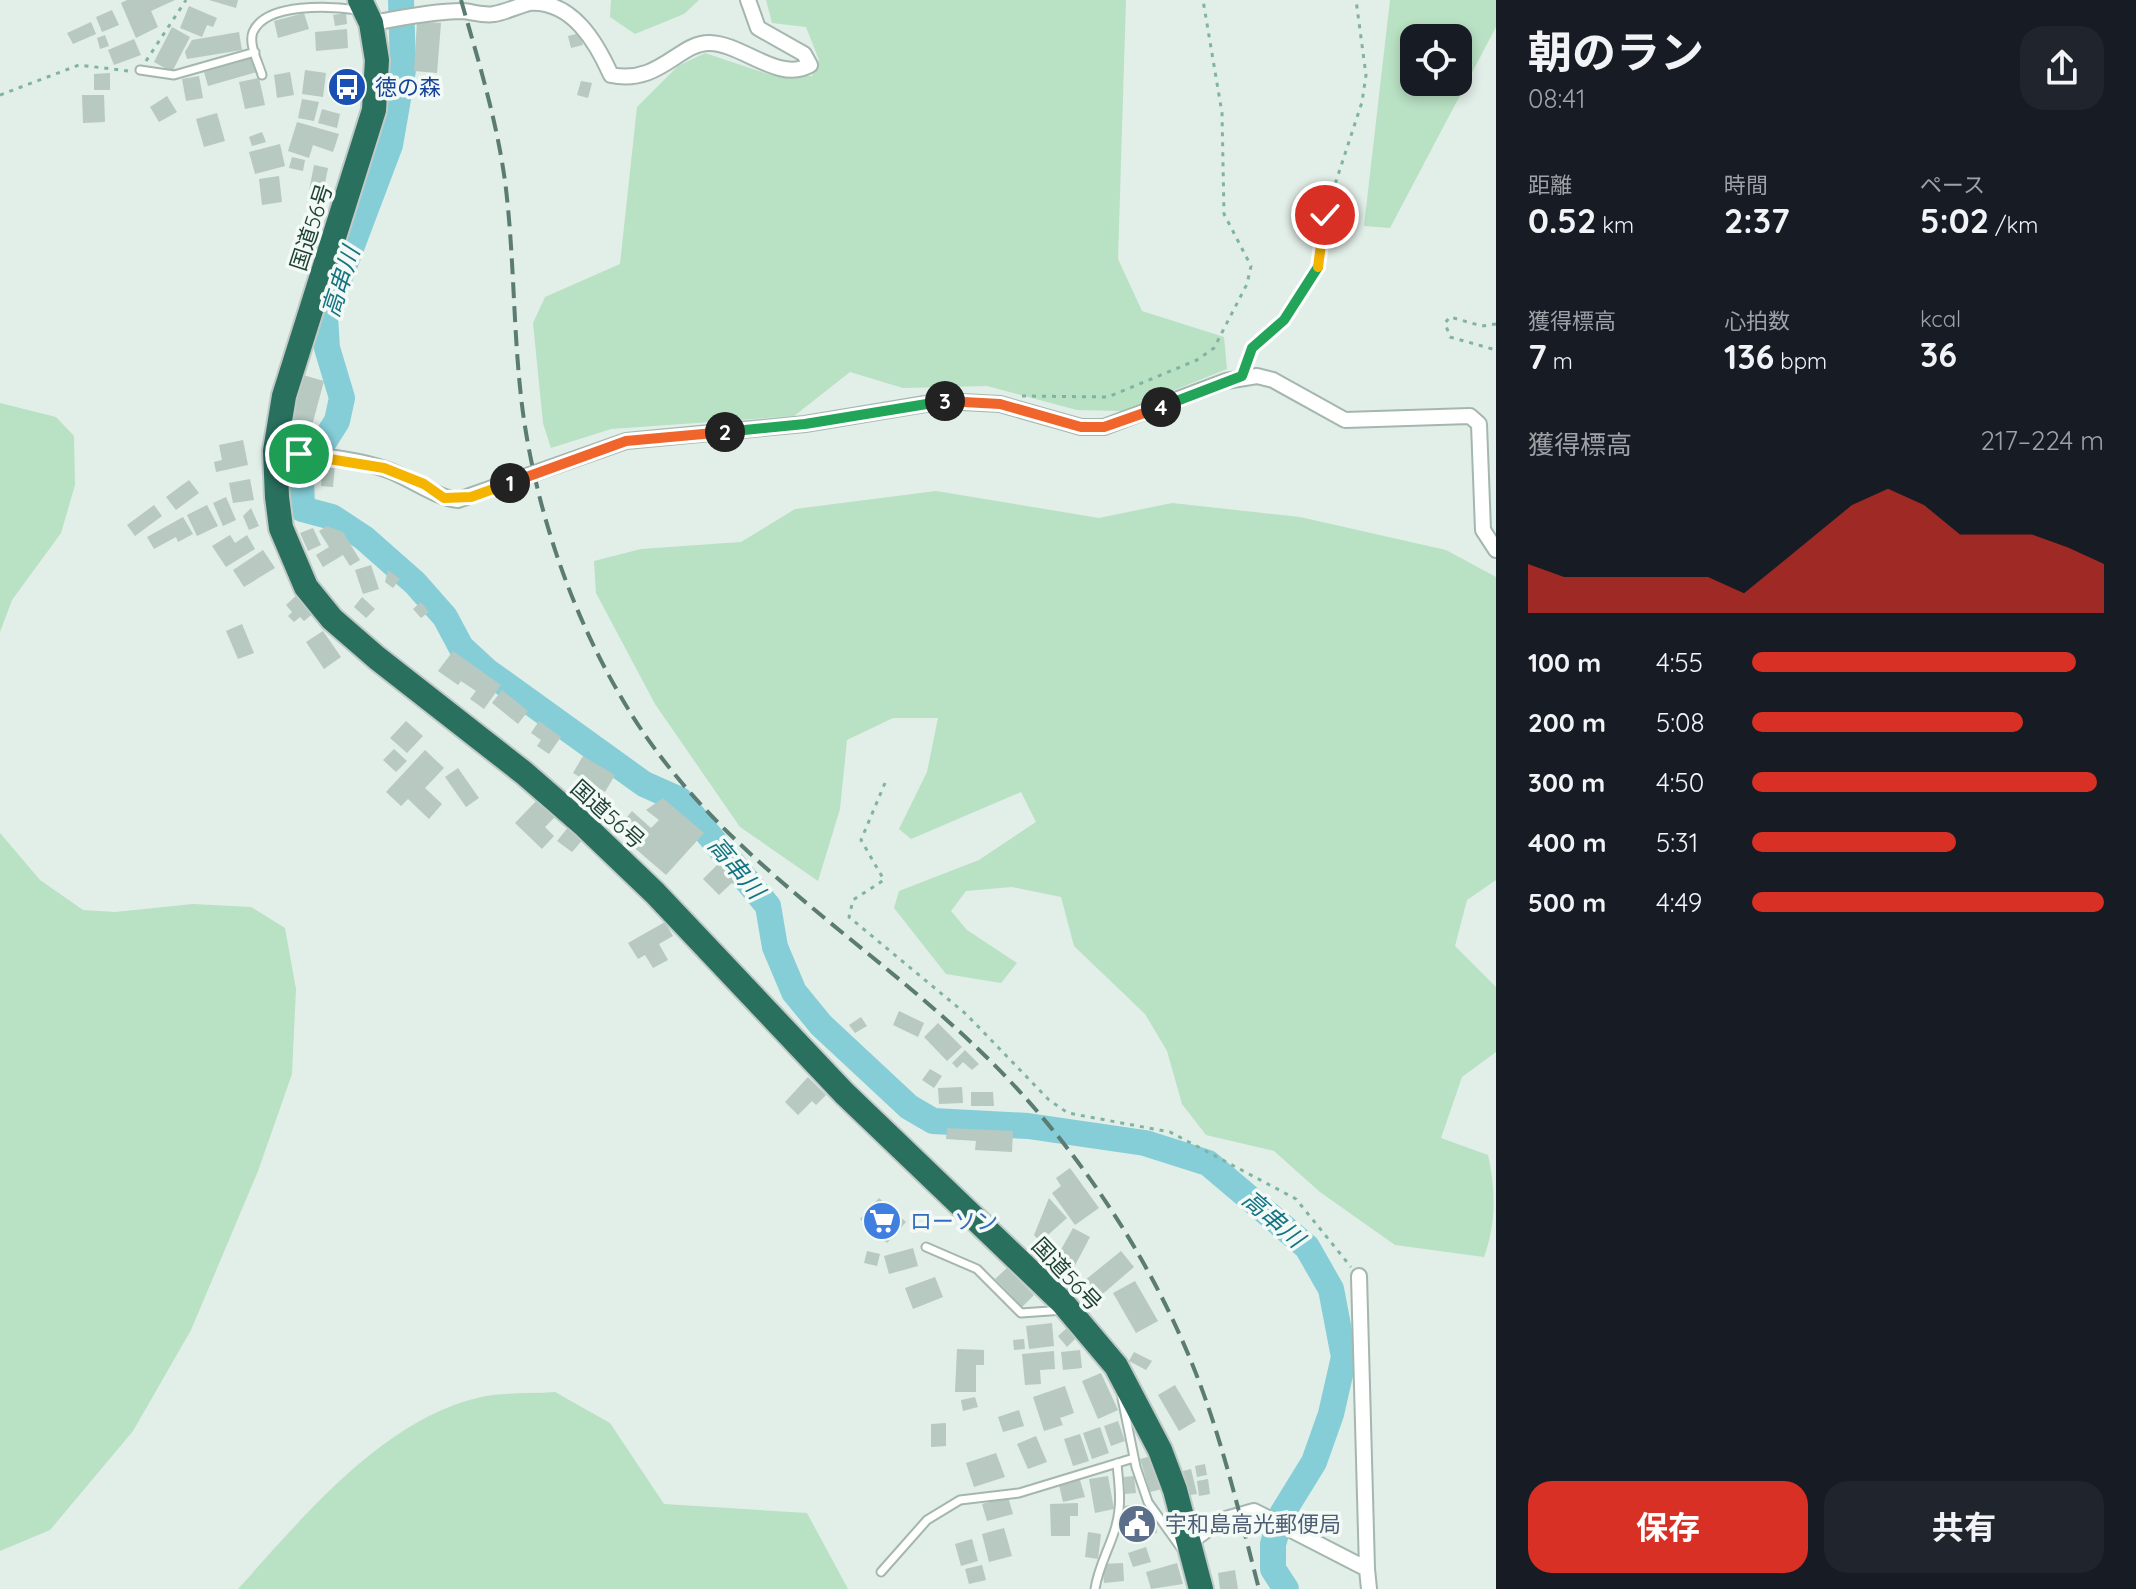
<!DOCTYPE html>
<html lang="ja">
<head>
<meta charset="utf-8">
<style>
	body { margin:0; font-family:Quicksand,"Noto Sans JP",sans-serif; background:#20242c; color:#f1f3f6; height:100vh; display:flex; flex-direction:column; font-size:30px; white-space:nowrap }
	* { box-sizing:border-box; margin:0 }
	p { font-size:26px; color:#9ea1a6 }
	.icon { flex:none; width:44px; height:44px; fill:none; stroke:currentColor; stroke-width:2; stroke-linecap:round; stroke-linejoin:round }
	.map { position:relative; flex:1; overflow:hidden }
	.details { display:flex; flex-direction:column; background:#171b24; width:640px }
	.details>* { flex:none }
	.buttons { position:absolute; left:1400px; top:24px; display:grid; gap:16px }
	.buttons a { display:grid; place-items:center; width:72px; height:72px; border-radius:16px; background:#171b24; box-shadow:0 4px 12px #0003; font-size:40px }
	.pin { position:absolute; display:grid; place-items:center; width:68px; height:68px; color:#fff; margin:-34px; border:4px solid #fff; border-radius:50%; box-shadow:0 2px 8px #0007 }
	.km { position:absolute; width:40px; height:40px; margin:-20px; border-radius:50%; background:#222; color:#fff; font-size:22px; line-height:40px; text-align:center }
	.round { display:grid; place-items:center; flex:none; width:84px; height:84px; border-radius:24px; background:#20242c }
	.headline { display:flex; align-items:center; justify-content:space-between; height:136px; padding:0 32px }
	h1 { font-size:44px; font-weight:700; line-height:60px }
	.figures { display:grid; grid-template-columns:repeat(3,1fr); gap:12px; height:136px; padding:8px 32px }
	.figures div { display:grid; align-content:center }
	.figures b { font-size:34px; font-weight:700 }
	.figures small { font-size:22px; font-weight:400 }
	.figures p { font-size:22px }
	.chart { height:224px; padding:16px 32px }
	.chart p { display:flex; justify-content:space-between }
	.chart svg { width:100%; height:144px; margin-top:8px; fill:#d93025; opacity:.7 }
	.button { display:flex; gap:16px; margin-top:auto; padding:16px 32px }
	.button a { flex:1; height:92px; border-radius:24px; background:#d93025; color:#fff; font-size:32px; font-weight:700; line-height:92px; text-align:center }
	.button a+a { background:#20242c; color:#f1f3f6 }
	ul { padding:0 32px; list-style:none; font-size:26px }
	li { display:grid; grid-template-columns:128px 96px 1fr; align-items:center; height:60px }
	li i { height:20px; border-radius:10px; background:#d93025 }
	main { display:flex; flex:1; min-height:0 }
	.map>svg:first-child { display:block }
</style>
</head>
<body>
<main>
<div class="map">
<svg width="1496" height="1589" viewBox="0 0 1496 1589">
	<rect width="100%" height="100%" fill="#e2eee8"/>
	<path fill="#b9e1c3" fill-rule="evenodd" d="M611,0h88l-15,14 -49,20 -25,-17z
		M766,0h360l-8,259 24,52 82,26 3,32 -105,42 -45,-1 -90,-24 -84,2 -53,-16 -56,44 -183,13 -60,19 -8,-25 -10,-100 12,-26 75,-33 17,-157 41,-41 27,-13 63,21 44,2 7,-16 -13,-33 -34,-4z
		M1390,0h106v27l-106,201 -26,-2zM1414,38h44v44h-44z
		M0,403l56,14 18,19 1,49 -14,48 -49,67 -12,32z
		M936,491l163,27 73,-15 128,14 146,33 50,27v303l-29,20 -12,46 41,41v65l-34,25 -21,61 47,17c8,34 8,70 -4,102l-89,-12 -75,-53 -46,-41 -68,-16 -24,-31 -15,-53 -22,-37 -71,-68 -13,-49 -49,-10 -46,4 -15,20 16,19 50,33 -16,20 -55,-9 -52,-66 5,-17 80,-31 57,-38 -15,-30 -110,47 -12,-10 28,-57 11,-54h-45l-46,22 -7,69 -22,72 -78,-54 -85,-123 -59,-111 -2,-32 47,-12 100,-7 54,-33z
		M0,833l40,47 43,30 32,2 78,-8 58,3 34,21 11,61 -4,85 -34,97 -67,159 -58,101 -83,99 -50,21z
		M555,1392l55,31 54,81 143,9 41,76h-610c65,-72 145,-170 243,-192 23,-5 50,-3 74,-5z"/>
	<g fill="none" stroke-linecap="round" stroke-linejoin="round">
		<path stroke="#85ced8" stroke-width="26" d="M401,0l2,70 -13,75 -65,172 2,31 15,50 -5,23 -36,57 1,31 30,8 32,21 51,45 30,34 16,30 26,24 157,113 36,16 88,106 7,41 19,45 27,33 88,82 24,14 95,5 117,17 63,20 99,84 24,42 13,68 -13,57 -17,48 -32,52 -9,30v25l13,20"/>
	</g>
	<path fill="#b7c9c1" d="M127,0h48l-24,11 7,16 -22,11 -15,-35z
		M209,0h29l-2,8z
		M189,6l28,12 -4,9 -6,-2 -5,12 -22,-9z
		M112,10l7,15 -17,7 -6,-15z
		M304,13l5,16 -31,9 -4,-17z
		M346,13l1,11 -12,2 -2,-11z
		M417,21l24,2 -4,50 -23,-2z
		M91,22l5,12 -23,10 -6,-11z
		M172,27l18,10 -18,35 -18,-10z
		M347,29l1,19 -32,3 -1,-19z
		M239,32l3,18 -55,9 -2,-7 7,-12z
		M580,33l3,12 -12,3 -3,-12z
		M105,35l4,11 -9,3 -3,-11z
		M134,39l7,16 -27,10 -6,-15z
		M253,58l4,14 -49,14 -4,-14z
		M305,70l21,3 -3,24 -21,-3z
		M290,72l4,23 -17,3 -3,-23z
		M110,73v17h-16v-16z
		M336,74h14v13l-14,1z
		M199,76l4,22 -17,3 -4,-22z
		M259,78l6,27 -20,4 -6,-27z
		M581,81l11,2 -4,15 -11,-3z
		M82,95h22l1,27 -22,1z
		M167,96l10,16 -18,10 -9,-15z
		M302,99l17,3 -5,19 -16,-3z
		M322,109l18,5 -3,14 -19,-5z
		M217,113l8,28 -21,6 -8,-28z
		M297,122l42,12 -6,18 -20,-7 -4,13 -21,-7z
		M262,132l4,10 -14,4 -3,-9z
		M280,144l5,22 -30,8 -6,-22z
		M292,157l13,3 -2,11 -14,-3z
		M314,165l14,3 -5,25 -14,-2z
		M279,176l3,26 -20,3 -3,-26z
		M303,375l21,6 -14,52 -21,-6z
		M243,440l5,25 -32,7 -2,-10 8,-2 -3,-15z
		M323,463l12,2 -2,22 -12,-1z
		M250,479l4,21 -21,3 -4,-20z
		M189,480l10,13 -23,17 -10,-13z
		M226,497l10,23 -13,6 -10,-23z
		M154,505l8,11 -27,20 -8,-11z
		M207,505l11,21 -21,10 -10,-21z
		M251,508l8,18 -10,4 -6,-14z
		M183,517l10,17 -15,8 -2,-5 -22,12 -7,-12z
		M327,526l16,6 17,28 -10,6 -7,-11 -20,12 -7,-12 13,-8 -10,-16z
		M313,528l8,17 -13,6 -8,-18z
		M230,535l5,8 12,-8 8,14 -29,18 -14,-21z
		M263,550l12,18 -31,19 -11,-17z
		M371,565l8,24 -16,5 -8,-24z
		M388,570l12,9 -7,9 -8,-6z
		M298,594l17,18 -11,9 -4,-4 -6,5 -6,-6 4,-4 -6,-7z
		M362,597l13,12 -9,9 -12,-11z
		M421,602l8,10 -8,6 -8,-9z
		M242,624l12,29 -16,6 -12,-28z
		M323,631l18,26 -17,12 -18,-27z
		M453,651l48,34 -17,24 -14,-10 6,-8 -15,-10 -3,4 -20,-14z
		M502,690l26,21 -10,13 -26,-21z
		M406,721l17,15 -16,17 -17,-15z
		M539,721l22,16 -12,17 -12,-8 4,-6 -10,-7z
		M394,749l13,12 -11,11 -13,-12z
		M425,750l19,18 -19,20 17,16 -13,15 -21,-20 -7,7 -15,-14z
		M583,756l32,19 -10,17 -32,-19z
		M458,768l21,30 -13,9 -21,-30z
		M540,797l18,17 -13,13 9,9 -12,13 -27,-26z
		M663,798l41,35 -38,42 -51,-44 17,-20 19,17 8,-8 -13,-10z
		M570,825l15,12 -13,15 -15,-11z
		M719,863l17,16 -17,16 -16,-16z
		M665,922l8,14 -14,8 9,16 -15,8 -8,-13 -7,4 -10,-16z
		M899,1011l25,12 -6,14 -25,-12z
		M861,1017l6,9 -12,7 -6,-8z
		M938,1023l24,24 -15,14 -23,-24z
		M965,1050l14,14 -7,6 -9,-8 -6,6 -5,-5z
		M930,1069l12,7 -8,12 -12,-8z
		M808,1077l18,18 -10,10 -4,-4 -14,14 -13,-13z
		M962,1087l1,16 -24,1 -1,-16z
		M971,1092h22l1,14h-23z
		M947,1128l66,3 -1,21 -37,-2 1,-9 -30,-2z
		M1070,1168l29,40 -24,17 -23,-32 9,-7 -5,-8z
		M879,1198l27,24 -19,21 -27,-24z
		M1049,1198l18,20 -27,24 -6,-7z
		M1073,1228l17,9 -19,36 -18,-9z
		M913,1248l5,18 -29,8 -5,-18z
		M867,1251l13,3 -3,12 -13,-3z
		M1121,1251l13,16 -36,31 -14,-17z
		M1007,1268l27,27 -12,12 -27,-28z
		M935,1277l8,20 -30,12 -8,-21z
		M1135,1281l23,40 -22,12 -23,-40z
		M1052,1323l2,23 -25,3 -3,-23z
		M1068,1327l9,10 -10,10 -9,-11z
		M1024,1339l1,10 -11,1 -1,-10z
		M957,1349l27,1v15h-8v27h-21z
		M1080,1350l2,18 -19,2 -2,-18z
		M1054,1351l1,18 -15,1 1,14 -16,1 -3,-31z
		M1134,1352l18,9 -6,9 -17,-9z
		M1101,1373l17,37 -20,9 -16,-38z
		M1175,1385l21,36 -17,10 -21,-36z
		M1065,1386l9,27 -14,5 3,7 -19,6 -11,-34z
		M975,1397l3,10 -15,4 -2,-11z
		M1019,1410l5,16 -21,6 -5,-15z
		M1118,1421l7,20 -14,5 -7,-20z
		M946,1423v23l-15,1v-23z
		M1100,1427l9,26 -17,6 -9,-26z
		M1080,1434l9,27 -16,5 -9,-27z
		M1036,1436l11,26 -19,7 -11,-25z
		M996,1453l9,24 -31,10 -8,-24z
		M1152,1456l10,33 -12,3 -10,-33z
		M1205,1464l2,11 -10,2 -2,-11z
		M1191,1469l6,25 -7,1 -7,-24z
		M1108,1476l6,33 -19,4 -6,-34z
		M1134,1476l2,17 -11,1 -1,-17z
		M1208,1479l2,15 -11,2 -2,-15z
		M1080,1480l5,17 -22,5 -4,-17z
		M1008,1497l5,17 -26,7 -5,-17z
		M1078,1503v13h-8v20h-19l-1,-32z
		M1138,1504l2,11 14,-2 3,20 -33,5v-32z
		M1004,1528l8,28 -23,6 -7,-28z
		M1088,1532l13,2 -3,25 -13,-2z
		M972,1539l6,22 -17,5 -6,-22z
		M1146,1547l5,15 -18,5 -5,-14z
		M1123,1563l1,18 -20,2 -2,-19z
		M1177,1563l6,21 -32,5 -5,-17z
		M982,1565l4,15 -17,4 -4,-15z
		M1235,1570l3,19h-18l-2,-16z"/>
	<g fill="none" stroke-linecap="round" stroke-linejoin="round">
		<defs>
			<path id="lane" d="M140,70l34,5 81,-23
				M262,75c-3,-11 -14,-31 -9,-43 13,-30 79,-26 105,-22
				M926,1247l51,22 44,44 43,-3
				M1122,1398l14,69 12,35 33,46
				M881,1572l46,-52 33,-20 59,-7 115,-35
				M1095,1589c4,-28 22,-52 24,-80 2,-15 -1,-31 -2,-46"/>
			<path id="street" d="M371,23c31,-5 61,-12 92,-12 10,1 21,5 31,3 12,-2 24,-8 35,-11 44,-3 68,41 82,72 49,10 68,-33 99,-32 33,1 69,40 100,22l-6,-11 -46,-26 -10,-28
				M275,451c36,5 76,6 110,18 24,8 51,29 73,31l168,-59 179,-17 138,-23 57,3 81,23h23l122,-46 31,-5 16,4 72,40 125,-4 9,8 4,106 13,20
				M1359,1276l8,293
				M1190,1542l29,-21 35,-10 113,58 2,20"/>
			<path id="highway" d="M360,0l11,23 6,37 -3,50 -90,286 -9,55 2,46 4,31 25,59 26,32 45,39 147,115 61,53 70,67 189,200 218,209 54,64 44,84 15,40 26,99"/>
		</defs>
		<use href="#lane" stroke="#a4b7af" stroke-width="11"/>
		<use href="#street" stroke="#a4b7af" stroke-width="18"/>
		<use href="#highway" stroke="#c1cac7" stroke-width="28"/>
		<path stroke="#80b4a2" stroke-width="3" stroke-dasharray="4 6" stroke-linecap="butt" d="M146,61l40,-61
			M0,95l79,-30 49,6
			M1496,324l-14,2 -32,-9 -5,6 5,14 46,13
			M1246,365l6,-17 32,-28 37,-57 4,-48 37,-113 4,-27 -10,-75
			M1022,396l86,1 89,-37 17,-12 33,-64 4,-18 -27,-52 -2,-101 -19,-113
			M885,783l-24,57 23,40 -31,20 -4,17 117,97 83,86 19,13 102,19 126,67 55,68"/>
		<use href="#lane" stroke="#fff" stroke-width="7"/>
		<use href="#street" stroke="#fff" stroke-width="14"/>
		<use href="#highway" stroke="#29705f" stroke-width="24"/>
		<path stroke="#5b7c72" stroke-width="4" stroke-dasharray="16 8" stroke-linecap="butt" d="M461,0c18,63 37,124 45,189 9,77 7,155 18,231 14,93 46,188 93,270 87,156 234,238 359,357 97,92 177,212 224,337 25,67 41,136 59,205"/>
	</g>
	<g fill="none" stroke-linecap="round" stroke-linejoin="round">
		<defs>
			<path id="split-1" d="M299,454l85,14 40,16 20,14 27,-1 39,-14"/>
			<path id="split-2" d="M510,483l116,-42 99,-9"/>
			<path id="split-3" d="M725,432l80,-8 140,-23"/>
			<path id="split-4" d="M945,401l55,3 81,23h23l57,-20"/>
			<path id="split-5" d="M1161,407l81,-31 10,-28 32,-28 34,-53"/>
			<path id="split-6" d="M1318,267l7,-52"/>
		</defs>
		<use href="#split-1" stroke="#fff" stroke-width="16"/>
		<use href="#split-2" stroke="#fff" stroke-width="16"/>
		<use href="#split-3" stroke="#fff" stroke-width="16"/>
		<use href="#split-4" stroke="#fff" stroke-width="16"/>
		<use href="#split-5" stroke="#fff" stroke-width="16"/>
		<use href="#split-6" stroke="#fff" stroke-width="16"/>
		<use href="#split-1" stroke="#f5b400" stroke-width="10"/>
		<use href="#split-2" stroke="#f0652b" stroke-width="10"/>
		<use href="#split-3" stroke="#22a559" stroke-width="10"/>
		<use href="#split-4" stroke="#f0652b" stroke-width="10"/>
		<use href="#split-5" stroke="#22a559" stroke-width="10"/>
		<use href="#split-6" stroke="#f5b400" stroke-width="10"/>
	</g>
	<defs>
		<symbol id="bus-disc" viewBox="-11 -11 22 22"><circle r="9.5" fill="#1a4fb4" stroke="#f3faf6"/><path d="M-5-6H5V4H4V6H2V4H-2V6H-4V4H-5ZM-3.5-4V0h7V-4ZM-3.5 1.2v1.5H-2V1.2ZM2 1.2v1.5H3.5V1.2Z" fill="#fff"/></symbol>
		<symbol id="supermarket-disc" viewBox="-11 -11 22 22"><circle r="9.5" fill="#3f7fe0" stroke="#f3faf6"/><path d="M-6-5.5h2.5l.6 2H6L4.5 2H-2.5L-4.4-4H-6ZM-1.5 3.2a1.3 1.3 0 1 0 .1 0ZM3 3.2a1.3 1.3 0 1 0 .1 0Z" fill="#fff"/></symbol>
		<symbol id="civic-disc" viewBox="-11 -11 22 22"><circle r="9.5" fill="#5c6f8a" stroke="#f3faf6"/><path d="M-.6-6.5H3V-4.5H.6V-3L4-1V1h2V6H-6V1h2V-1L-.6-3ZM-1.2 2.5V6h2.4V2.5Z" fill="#fff"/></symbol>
	</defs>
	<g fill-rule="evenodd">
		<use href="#bus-disc" x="325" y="65" width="44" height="44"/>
		<use href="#supermarket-disc" x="860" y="1199" width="44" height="44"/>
		<use href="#civic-disc" x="1115" y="1502" width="44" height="44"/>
	</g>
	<g text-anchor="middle" stroke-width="7" stroke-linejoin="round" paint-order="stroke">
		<g font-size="22" fill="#164399" stroke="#f3faf6" text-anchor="start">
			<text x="375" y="95">徳の森</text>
		</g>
		<g font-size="22" fill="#204137" stroke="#f3faf6">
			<text transform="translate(311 227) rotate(-72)" y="8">国道56号</text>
			<text transform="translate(608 814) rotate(42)" y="8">国道56号</text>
			<text transform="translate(1067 1274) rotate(47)" y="8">国道56号</text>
		</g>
		<g font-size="22" fill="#366cbe" stroke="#f3faf6" text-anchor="start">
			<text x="910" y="1229">ローソン</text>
		</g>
		<g font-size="22" fill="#4e5e75" stroke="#f3faf6" text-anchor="start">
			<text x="1165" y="1532">宇和島高光郵便局</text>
		</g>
		<g font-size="24" font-style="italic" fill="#147483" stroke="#f3faf6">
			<text transform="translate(341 282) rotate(-72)" y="8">高串川</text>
			<text transform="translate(736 868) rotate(50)" y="8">高串川</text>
			<text transform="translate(1273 1219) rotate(41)" y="8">高串川</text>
		</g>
	</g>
</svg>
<div class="buttons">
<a><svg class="icon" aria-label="locate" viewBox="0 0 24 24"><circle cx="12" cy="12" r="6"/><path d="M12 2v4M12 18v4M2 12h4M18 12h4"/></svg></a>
</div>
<div class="pin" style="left:299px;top:454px;background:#1e9e55"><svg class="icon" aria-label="arrive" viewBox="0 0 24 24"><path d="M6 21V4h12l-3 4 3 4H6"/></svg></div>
<div class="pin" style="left:1325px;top:215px;background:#d93025"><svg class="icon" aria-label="check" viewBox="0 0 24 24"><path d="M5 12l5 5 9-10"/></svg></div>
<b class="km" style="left:510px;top:483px">1</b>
<b class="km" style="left:725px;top:432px">2</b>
<b class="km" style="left:945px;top:401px">3</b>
<b class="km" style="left:1161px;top:407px">4</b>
</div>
<section class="details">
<div class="headline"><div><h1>朝のラン</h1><p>08:41</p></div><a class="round"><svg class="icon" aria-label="share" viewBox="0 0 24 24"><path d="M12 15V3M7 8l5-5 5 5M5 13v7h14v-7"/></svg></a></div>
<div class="figures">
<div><p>距離</p><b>0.52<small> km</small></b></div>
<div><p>時間</p><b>2:37</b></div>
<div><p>ペース</p><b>5:02<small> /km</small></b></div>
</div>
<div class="figures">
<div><p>獲得標高</p><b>7<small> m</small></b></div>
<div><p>心拍数</p><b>136<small> bpm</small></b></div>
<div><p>kcal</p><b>36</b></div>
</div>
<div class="chart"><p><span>獲得標高</span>217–224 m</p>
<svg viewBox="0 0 160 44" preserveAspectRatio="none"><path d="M0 44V29L10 33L20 33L30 33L40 33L50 33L60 38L70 29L80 20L90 11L100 6L110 11L120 20L130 20L140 20L150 24L160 29V44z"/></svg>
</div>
<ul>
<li><b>100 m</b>4:55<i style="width:92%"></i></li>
<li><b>200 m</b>5:08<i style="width:77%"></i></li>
<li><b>300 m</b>4:50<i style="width:98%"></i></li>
<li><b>400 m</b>5:31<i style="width:58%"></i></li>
<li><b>500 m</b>4:49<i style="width:100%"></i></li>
</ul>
<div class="button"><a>保存</a><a>共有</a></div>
</section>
</main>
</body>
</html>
